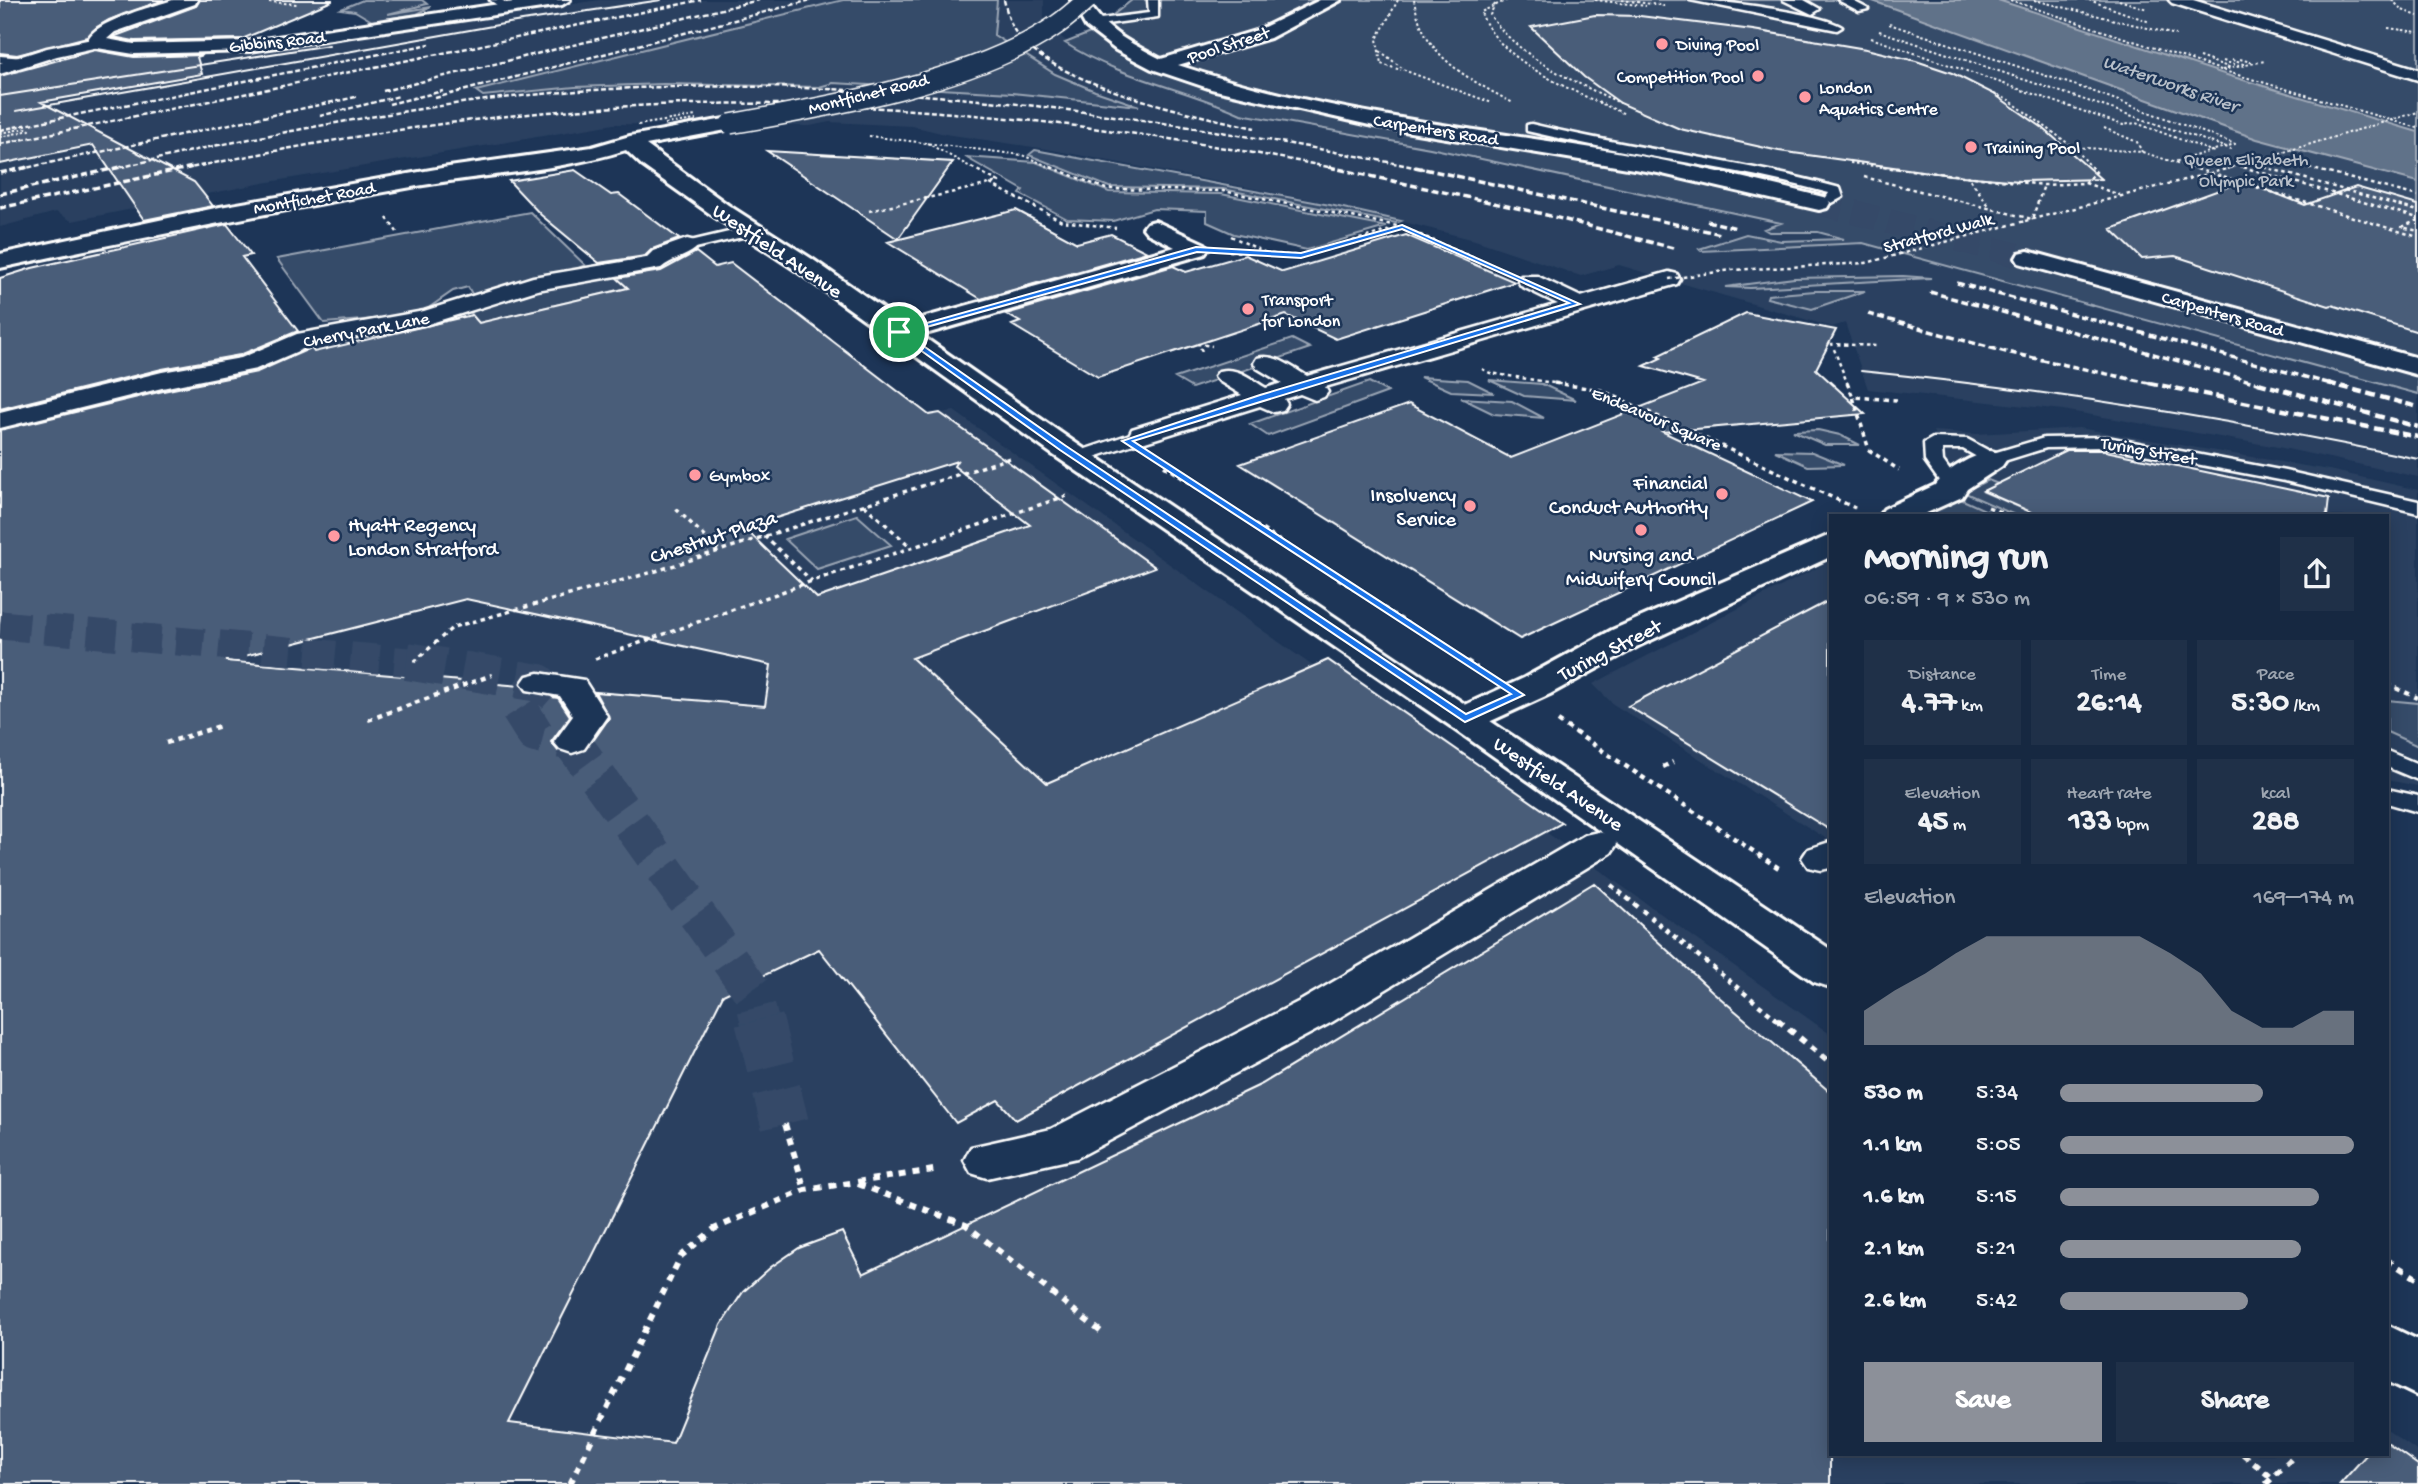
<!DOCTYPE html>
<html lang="en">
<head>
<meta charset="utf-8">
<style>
	body { margin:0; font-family:"Gochi Hand",sans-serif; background:#1f3048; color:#f1f3f6; height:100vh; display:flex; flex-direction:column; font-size:26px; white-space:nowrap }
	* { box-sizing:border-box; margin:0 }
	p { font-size:23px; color:#9ea6b1 }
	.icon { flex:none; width:38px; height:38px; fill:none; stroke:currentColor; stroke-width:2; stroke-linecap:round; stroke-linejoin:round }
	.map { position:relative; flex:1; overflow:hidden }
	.drawer { position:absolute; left:1829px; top:514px; width:560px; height:942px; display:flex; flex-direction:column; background:#162841; border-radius:0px; box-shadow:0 4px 18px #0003,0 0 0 2px #35445a }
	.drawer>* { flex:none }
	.pin { position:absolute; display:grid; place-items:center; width:60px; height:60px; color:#fff; margin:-30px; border:4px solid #fff; border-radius:50%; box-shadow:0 2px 7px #0007 }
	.round { display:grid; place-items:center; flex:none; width:74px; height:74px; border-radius:0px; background:#1f3048 }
	.overview { display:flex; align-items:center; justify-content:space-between; height:119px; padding:0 35px }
	h1 { font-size:38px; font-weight:700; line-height:52px }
	.metrics { display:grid; grid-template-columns:repeat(3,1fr); gap:10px; height:119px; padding:7px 35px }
	.metrics div { display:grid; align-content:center; border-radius:0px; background:#1f3048; text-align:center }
	.metrics b { font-size:30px; font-weight:700 }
	.metrics small { font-size:19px; font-weight:400 }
	.metrics p { font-size:19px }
	.chart { height:196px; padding:14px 35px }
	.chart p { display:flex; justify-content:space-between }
	.chart svg { width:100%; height:126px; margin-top:7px; fill:#8c9099; opacity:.7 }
	.button { display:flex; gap:14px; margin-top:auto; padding:14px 35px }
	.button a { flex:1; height:80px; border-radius:0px; background:#8c9099; color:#fff; font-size:28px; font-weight:700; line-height:80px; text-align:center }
	.button a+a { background:#1f3048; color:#f1f3f6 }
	ul { padding:0 35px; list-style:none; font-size:23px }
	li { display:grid; grid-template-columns:112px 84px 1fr; align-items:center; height:52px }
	li i { height:18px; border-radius:9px; background:#8c9099 }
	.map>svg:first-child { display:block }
</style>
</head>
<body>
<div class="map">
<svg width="2418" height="1484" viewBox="0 0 2418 1484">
	<rect width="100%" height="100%" fill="#1d3557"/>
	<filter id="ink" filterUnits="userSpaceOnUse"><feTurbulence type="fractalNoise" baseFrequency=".0143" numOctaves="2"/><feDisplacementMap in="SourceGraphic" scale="14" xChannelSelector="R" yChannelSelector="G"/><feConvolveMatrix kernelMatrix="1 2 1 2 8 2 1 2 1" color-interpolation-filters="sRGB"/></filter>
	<g filter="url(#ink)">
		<path fill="#2a4161" d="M600,0h444v23l38,31 159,60 189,34 297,61 230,58 461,127v83l-140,-30 -215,-37 -195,-21 -23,-66 -13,4 -213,-62 -38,11 -106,-36 -142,-36 -286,-55 -102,-15 -33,-8 -83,-4 -19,4 -196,-2 -351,59 -191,38 -16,-9 -56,15v-183l44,5 73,4 119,-2z
			M954,411l876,623v420h557v-24l31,22v32h-2418v-1028l541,20z
			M2079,428l250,42 89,20v296l-31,-6v-264h-473l39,-20 -1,-22 -19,-43 43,3z
			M1830,561v280l-217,-137 -20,-20z"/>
		<path fill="#364b69" stroke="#9aa5b4" stroke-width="2" d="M363,0h59l5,4 -39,10 43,-7 -14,7 -45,7 -17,-10 -14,-2z
			M843,0h154l-3,35 61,39 40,17 44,15 -127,-13 -179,-10 -14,4 -155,-3 -89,3 -92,9 -7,-5z
			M1132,0h1286v394l-555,-151 -162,8 -2,-2 47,-15 35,7 63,-2 -26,-7h-49l-5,-3 17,-6 -351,-75 -189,-34c-58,-26 -122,-36 -176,-71l25,-10z
			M1035,150l295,55 71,16 -5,2 -173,-34 -114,-2 -80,-32z
			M965,157l71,5 73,30 112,2 165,33 -79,23 -73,-16 -27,-12v-11l-53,-2 -41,12 -46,-2 -47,-25 3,-4z
			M530,212l55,53 -13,6 -31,4 -62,21 -7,-2 -4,-7 -15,4 -26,18 -25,8 -78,6 -47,-64z
			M661,266l17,10 -199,47 -8,-10 3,-3 66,-22z
			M1903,276l28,2 -181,10 -25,-1 69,-9z
			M1865,291l-53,18 -45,-11 1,-3 47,-4z
			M251,337l6,13 -12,8 -214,47 -22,-2z
			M1292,339l18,9 -118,40 -17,-10z
			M1420,377l48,3 26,13 -43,-2z
			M1489,380l53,4 34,16 -52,-4z
			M1369,382l19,10 -120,44 -18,-12z
			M189,383l15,1 -193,45 13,-10 136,-33z
			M1461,398l51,3 32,17 -50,-4z
			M1818,430l22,5 20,10h-35l-32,-14z
			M1775,451l37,1 32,13 -36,1z
			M1988,480l10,4 -14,8 56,24h-23l-54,-24z
			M1954,496l44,20h-84z
			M857,515l34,30 -74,24 -32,-30z
			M2387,700l31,3v43l-31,-14z"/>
		<path fill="#617289" stroke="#a0aab8" stroke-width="2" d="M1870,0h128l232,76 188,56v50l-161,-43z"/>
		<path fill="#4a5d79" stroke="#fff" stroke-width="2" fill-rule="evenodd" d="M0,0h164l-55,20 -12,7 -10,10 -70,18 -17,-2z
			M200,0h132v1l-90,38 -108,2 -21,-4 83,-31z
			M1595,15l45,1 113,14 113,19 50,12 36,12 42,21 49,34 58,51 -81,2 -70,-6 -171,-24 -99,-22 -60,-26 -36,-26 -53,-50z
			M95,50l39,7 69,-2 -6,2 5,17 -161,28 153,80 19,24 -69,14 -51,-75 -93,19v-88z
			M767,151l186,11 -55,77z
			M575,170l36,25 8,-1 60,45 -27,10 -7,7 -46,7 -58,-48 -32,-34z
			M2244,181l61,24 51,-18 62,18v127l-86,-27 -3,1 -154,-50 -33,3 -31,-30z
			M1016,210l61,33 34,-9 36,18 -166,47 -93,-57z
			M227,224l24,31 -9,2 56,74 -58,24 -78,14 -162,40v-131l32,-10z
			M1406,235l109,47 -179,57 -50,-24 -188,62 -86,-52 8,-3 -14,-8 167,-48 13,6 59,-17 38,17z
			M696,252l19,15 16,-4 198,152 11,-2 215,154 -243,91 135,125 281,-123 234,163 -546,297 -18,-20 -42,23 -137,-174 -96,46 -214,428 164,20 48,-118 22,-33 28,-25 28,-19 43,-16 21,42 399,-190 332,-201 118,108 118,101v392h-1830v-1054l163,-39 94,-19 54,-24 3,4 158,-37 7,8 149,-35 -11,-10 44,-7zM957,461l-3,5 76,59 -213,73 -73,-70zM466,599l305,66 -6,41 -170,-14 14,26 -23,33 -15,4 -13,-4 -7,-9 19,-26 -12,-18 -31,-5 -6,-7 -296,-25z
			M1746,313l90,17 -20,39 49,45 -202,18 149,70 -292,137 -280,-175 169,-60 102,54 192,-75 -59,-17 17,-8 -4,-2z
			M2067,450h34l228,48 -2,18h-287l-57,-25z
			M1830,600v230l-202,-124z
			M2387,1443l31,22v19h-78l27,-30h20z"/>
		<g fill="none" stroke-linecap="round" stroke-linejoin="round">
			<path stroke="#344968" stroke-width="29" stroke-dasharray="29 15" stroke-linecap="butt" d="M0,625l421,38"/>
			<path stroke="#344968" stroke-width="38" stroke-dasharray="38 18" stroke-linecap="butt" d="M407,661l132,22 -21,24 17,27 37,8 180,249 8,31"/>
			<path stroke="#344968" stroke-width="48" stroke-dasharray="48 24" stroke-linecap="butt" d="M759,1020l26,104"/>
			<path stroke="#344968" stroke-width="24" stroke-dasharray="24 12" stroke-linecap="butt" d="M1819,203l209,55"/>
			<defs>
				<path id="service" d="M490,0h12l11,8 -9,2z
					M1148,0h10v17l-66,9 -5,-3 5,-3 57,-7z
					M1690,0c29,0 131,13 152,27l-5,3z
					M1838,0h13l17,9 -9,2z
					M0,56l24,2 6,3 -6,3 -24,-2z
					M1531,124c102,25 207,36 309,64l3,9 -11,6 -7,-4 4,-6c-99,-27 -203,-38 -302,-62v-6z
					M750,227l7,4 -2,3 -68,16 -7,-4 2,-3z
					M1142,430l9,5 -3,4 -71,24 -9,-5 3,-4z
					M2107,437l178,34 133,30v12l-133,-32 -178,-34 -61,1 -55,17 -28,-16h-21l1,12 17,24 -9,5 -6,-1 -20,-28 -1,-18 9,-5 34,1 26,14 51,-15z
					M2387,751l31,13v16l-31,-13z
					M2387,789l31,7v16l-31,-9z"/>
				<path id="pedestrian" d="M1783,0h21l16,9 -8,5z
					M2169,0h24l225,69v11l-246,-77z
					M97,38l6,2 2,3 -2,3 -46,10 -57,18v-11l47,-15z
					M687,239l8,2 3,5c-9,11 -26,12 -37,22l-124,22 -109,34 -116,21 -56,24 -94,19 -162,40v-16l162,-40 79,-14 56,-24 127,-23 109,-34 113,-19 7,-7z
					M1669,272l8,2 3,5 -3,5 -352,103 3,5 -4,5 -9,3 -15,-6 -16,5 3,5 -4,6 -9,2 -14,-6 -118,37 -10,-2 -3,-6 3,-6 110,-34 -23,-14 -4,-5 4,-5c18,-5 32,8 47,17l16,-5 -25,-15 -3,-5 3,-5c19,-5 34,9 50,18l251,-72 -37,-18 -3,-5 3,-5h16l44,21z
					M539,673l45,7 23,36 -23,33 -12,4 -12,-4 -6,-7 19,-26 -13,-20 -33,-6 -5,-7 5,-7z
					M1598,832l13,3 6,9 -6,9 -279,169 -255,136 -90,20 -16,-5 -7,-13 7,-13 80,-18 251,-129 283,-165z
					M1830,842v26l-9,2 -13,-3 -6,-9 6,-9z"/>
				<path id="minor" d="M173,0h24l-2,4 -80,28 -8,7 27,5 116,-3 277,-41h43l-8,5 -312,46 -116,3 -43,-7 -3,-4c-1,-20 67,-37 85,-43z
					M1071,0h16c19,32 42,42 74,59l97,-29 62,-30h21l-71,38 -92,27c155,52 319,65 478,94 57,11 115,25 171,39l3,5 -3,5 -8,2 -161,-37 -284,-47 -163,-37 -59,-20 -36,-19 -30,-23z
					M1155,221l50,23 3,5 -3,5 -297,85 -9,2 -9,-2 -4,-6 4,-6 285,-80 -28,-14 -4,-5 4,-5z
					M2028,251l390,107v17l-399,-112 -3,-5 3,-5z
					M1991,451l11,3 4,6 -4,6 -35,23 -5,8 -42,19h-41l5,-7 51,-24c10,-15 38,-30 56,-34z
					M1830,535v22l-192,89 -88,48 -72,33 -13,3 -13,-3 -6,-8 6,-8 72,-33 88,-48z"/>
				<path id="tertiary" d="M730,118l7,2 3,4 -3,4 -91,17 82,60 84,54 262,183 756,507v38l-16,-5 -362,-255 -400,-273 -258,-185 -82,-54 -69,-49 -17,-16c-67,21 -140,24 -209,36 -140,25 -278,52 -417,82v-14l220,-47 222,-39 150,-21 38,-11z
					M2387,1325l31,15v56l-31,-15z"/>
			</defs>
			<use href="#service" stroke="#fff" stroke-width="5"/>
			<use href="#pedestrian" stroke="#fff" stroke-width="5"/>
			<use href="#minor" stroke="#fff" stroke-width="6"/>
			<use href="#tertiary" stroke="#fff" stroke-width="6"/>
			<path stroke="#fff" stroke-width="2" stroke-dasharray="2.5 2.5" stroke-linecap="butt" d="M1398,0l-21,39 4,25 20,6
				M1414,0c9,57 53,78 99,103
				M1507,0l-26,12c16,50 99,82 144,102
				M1595,0l51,6
				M1622,0l44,6
				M2010,0l211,70 197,58
				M2034,0l142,35
				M2089,0l61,22
				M2119,0l28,9
				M2392,0l10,10 16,6
				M269,2l29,2
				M1495,4l-5,11c30,44 83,66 130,88
				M1889,24l200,66 146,54 -61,18
				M2388,28l30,4
				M1879,31l352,118
				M1871,38l252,87 13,-2 78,29
				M1380,51l26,20 86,32
				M2199,57l32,11
				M2240,59l14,4
				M2232,60l14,5
				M2223,61l16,5
				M2222,70l43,-9
				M1994,94l15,6 64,47 69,5 54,17
				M2104,128l33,14 5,10
				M0,133l27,-5 3,2 -30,7
				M869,136l153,19 33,14
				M927,143l47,26
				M2074,147l19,22
				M1850,163l49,6
				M2251,163l19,6
				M2240,166l9,3"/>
			<path stroke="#fff" stroke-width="2.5" stroke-dasharray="3.5 3.5" stroke-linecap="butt" d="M1051,167l55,22 117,2 179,36 93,40
				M1883,167l161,18 41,-2 11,-11 -5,-5
				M2190,167l228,70
				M2243,167l175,51
				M2264,167l154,44
				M2309,168l109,28
				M1864,177l168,42 12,-34
				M1970,179l19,27
				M2085,183l35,12
				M990,184l72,37 54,7
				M869,211l130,-29 -28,-15
				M387,218l10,14
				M2418,220l-16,7 16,4
				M2025,221l190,-49
				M1231,236l37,18
				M1229,251l72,5 100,-29
				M1202,351l-4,-7 14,2
				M1482,369l8,4 76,12
				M1848,385l-16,-41 45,2"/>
			<path stroke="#fff" stroke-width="3.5" stroke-dasharray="4.5 4.5" stroke-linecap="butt" d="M1554,383l47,7 254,118
				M1847,383l6,14
				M1897,400l-44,-3 16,53 30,20
				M1164,466l305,197
				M864,505l47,42
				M1988,507l22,9
				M676,509l43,41
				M764,536l48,45
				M595,659l217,-78 254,-85
				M414,662l39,-35 200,-55 357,-114"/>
			<path stroke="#fff" stroke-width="4.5" stroke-dasharray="5 5" stroke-linecap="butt" d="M1467,661l10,7
				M2387,684l31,14
				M368,720l124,-45
				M1558,721l222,148
				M166,743l54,-17
				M1663,767l10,-5
				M1611,885l169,137"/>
			<path stroke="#fff" stroke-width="6" stroke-dasharray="7 7" stroke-linecap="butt" d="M1778,1020l52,43
				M785,1124l20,66
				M858,1184l108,41 139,110
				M2387,1260l31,19
				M2243,1454l29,24
				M570,1484l111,-228 33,-27 91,-39 135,-21
				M2266,1484l30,-30"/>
			<use href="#service" fill="#1d3557" fill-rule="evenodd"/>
			<use href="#pedestrian" fill="#1d3557" fill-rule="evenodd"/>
			<use href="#minor" fill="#1d3557" fill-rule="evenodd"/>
			<use href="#tertiary" fill="#1d3557" fill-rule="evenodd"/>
			<path stroke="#fff" stroke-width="2" d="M0,96l329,-51
				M16,111l493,-88 152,-23
				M1861,371c187,19 373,49 557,88"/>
			<path stroke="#fff" stroke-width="2.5" stroke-dasharray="5 2.5" stroke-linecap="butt" d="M1004,0c2,8 4,18 8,26 28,57 184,89 243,102
				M383,91l376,-91
				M435,98l376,-98
				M389,104l54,-13
				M320,116l79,-20
				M0,130l430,-86
				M0,144l701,-144
				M209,147c127,-25 254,-49 384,-57 279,-16 558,25 831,79
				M21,169l335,-72
				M113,169l105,-24
				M185,169c166,-35 334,-61 503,-65 218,-4 436,22 650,65"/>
			<path stroke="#fff" stroke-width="3.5" stroke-dasharray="7 3.5" stroke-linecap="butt" d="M1329,167l206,45 138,36
				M1415,167l306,67
				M0,173l29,-6
				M0,194l121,-27
				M0,208l193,-41
				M1707,221l30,7
				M1957,283l378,102
				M1930,292l335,93
				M1868,314l138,38 152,33"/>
			<path stroke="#fff" stroke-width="4.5" stroke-dasharray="9 4.5" stroke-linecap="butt" d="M2149,383l269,54
				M2258,383l160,44
				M2328,383l90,24"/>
			<defs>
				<path id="tertiary-bridge" d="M730,124c98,-17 247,-43 328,-100 10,-7 20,-16 29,-24"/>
			</defs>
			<use href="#tertiary-bridge" stroke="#fff" stroke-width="22" stroke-linecap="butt"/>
			<path stroke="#fff" stroke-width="2" stroke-dasharray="2.5 2.5" stroke-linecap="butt" d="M665,124l31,-4
				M638,125l58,-9
				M0,130l5,2
				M2227,169l191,-57"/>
			<path stroke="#fff" stroke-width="2.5" stroke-dasharray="3.5 3.5" stroke-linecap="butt" d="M2215,172l18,-5
				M1669,279l63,-9 134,-7 159,-42"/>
			<use href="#tertiary-bridge" stroke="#1d3557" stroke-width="19"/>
		</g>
	</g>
	<path fill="#1a73e8" stroke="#fff" stroke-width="2" fill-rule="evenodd" d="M1402,225l178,79 -447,137 391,254 -59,27 -405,-272 -165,-118 301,-85 105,6zM1402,229l167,74 -309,92 -138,46 389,253 -45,20 -400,-268 -161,-113 292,-81 104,6z"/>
	<g fill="#ff9aa2" stroke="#1d3557" stroke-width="2.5">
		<circle cx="1662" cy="44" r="7"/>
		<circle cx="1758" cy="76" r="7"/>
		<circle cx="1805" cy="97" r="7"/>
		<circle cx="1971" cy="147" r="7"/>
		<circle cx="1248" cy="309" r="7"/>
		<circle cx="695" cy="475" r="7"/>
		<circle cx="1722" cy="494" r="7"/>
		<circle cx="1470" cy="506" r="7"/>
		<circle cx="1641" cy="530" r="7"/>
		<circle cx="334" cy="536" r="7"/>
	</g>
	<g text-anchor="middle" stroke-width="5" stroke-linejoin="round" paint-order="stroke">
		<g font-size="18" fill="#fff" stroke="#1d3557">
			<text transform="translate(277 41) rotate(-6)" y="6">Gibbins Road</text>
			<text transform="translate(1228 44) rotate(-18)" y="6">Pool Street</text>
			<text transform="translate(868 93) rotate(-14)" y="6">Montfichet Road</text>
			<text transform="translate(1436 129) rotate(9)" y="6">Carpenters Road</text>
			<text transform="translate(314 197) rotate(-10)" y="6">Montfichet Road</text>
			<text transform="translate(1938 232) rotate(-15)" y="6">Stratford Walk</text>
			<text transform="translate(2223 313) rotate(16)" y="6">Carpenters Road</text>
			<text transform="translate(366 329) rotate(-11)" y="6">Cherry Park Lane</text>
			<text transform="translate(1657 418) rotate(23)" y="6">Endeavour Square</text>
			<text transform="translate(2149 450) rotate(10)" y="6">Turing Street</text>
		</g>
		<g font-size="18" fill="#fff" stroke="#1d3557" text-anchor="start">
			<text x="1676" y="50">Diving Pool</text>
			<text x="1744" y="82" text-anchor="end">Competition Pool</text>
			<text x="1819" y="93">London<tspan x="1819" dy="21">Aquatics Centre</tspan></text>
			<text x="1985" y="153">Training Pool</text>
			<text x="1262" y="305">Transport<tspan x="1262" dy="21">for London</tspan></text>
			<text x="709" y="481">Gymbox</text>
		</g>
		<g font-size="18" fill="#b9c0ca" stroke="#1d3557">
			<text x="2246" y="165">Queen Elizabeth<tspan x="2246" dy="21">Olympic Park</tspan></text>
		</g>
		<g font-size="19" font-style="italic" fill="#b8c0ca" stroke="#1d3557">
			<text transform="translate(2171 82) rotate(19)" y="7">Waterworks River</text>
		</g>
		<g font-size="21" fill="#fff" stroke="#1d3557">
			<text transform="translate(778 250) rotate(34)" y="7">Westfield Avenue</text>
			<text transform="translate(713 536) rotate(-18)" y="7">Chestnut Plaza</text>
			<text transform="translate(1609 649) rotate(-27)" y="7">Turing Street</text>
			<text transform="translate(1559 783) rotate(34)" y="7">Westfield Avenue</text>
		</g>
		<g font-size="21" fill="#fff" stroke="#1d3557" text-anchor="end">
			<text x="1708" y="489">Financial<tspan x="1708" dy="24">Conduct Authority</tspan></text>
			<text x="1456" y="501">Insolvency<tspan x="1456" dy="24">Service</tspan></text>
			<text x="348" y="531" text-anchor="start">Hyatt Regency<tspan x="348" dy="24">London Stratford</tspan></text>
			<text x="1641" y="561" text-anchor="middle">Nursing and<tspan x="1641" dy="24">Midwifery Council</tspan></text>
		</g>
	</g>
</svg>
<div class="pin" style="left:899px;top:332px;background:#1e9e55"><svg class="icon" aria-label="arrive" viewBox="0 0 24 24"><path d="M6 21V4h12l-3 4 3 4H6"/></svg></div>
<section class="drawer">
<div class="overview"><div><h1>Morning run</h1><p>06:59 · 9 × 530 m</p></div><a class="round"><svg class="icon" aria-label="share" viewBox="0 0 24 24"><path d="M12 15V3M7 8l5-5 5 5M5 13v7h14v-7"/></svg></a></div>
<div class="metrics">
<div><p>Distance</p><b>4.77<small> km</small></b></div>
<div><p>Time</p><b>26:14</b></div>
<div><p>Pace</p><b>5:30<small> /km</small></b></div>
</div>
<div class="metrics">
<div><p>Elevation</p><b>45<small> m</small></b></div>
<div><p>Heart rate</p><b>133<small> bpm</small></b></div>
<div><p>kcal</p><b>288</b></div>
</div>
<div class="chart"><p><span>Elevation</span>169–174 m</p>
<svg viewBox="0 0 160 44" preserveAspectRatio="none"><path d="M0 44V32L10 25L20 19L30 12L40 6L50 6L60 6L70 6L80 6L90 6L100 12L110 19L120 32L130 38L140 38L150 32L160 32V44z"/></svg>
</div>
<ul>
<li><b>530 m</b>5:34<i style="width:69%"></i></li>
<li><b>1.1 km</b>5:05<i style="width:100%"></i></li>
<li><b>1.6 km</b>5:15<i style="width:88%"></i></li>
<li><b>2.1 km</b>5:21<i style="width:82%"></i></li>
<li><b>2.6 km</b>5:42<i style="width:64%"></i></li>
</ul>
<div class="button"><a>Save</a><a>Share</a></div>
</section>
</div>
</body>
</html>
